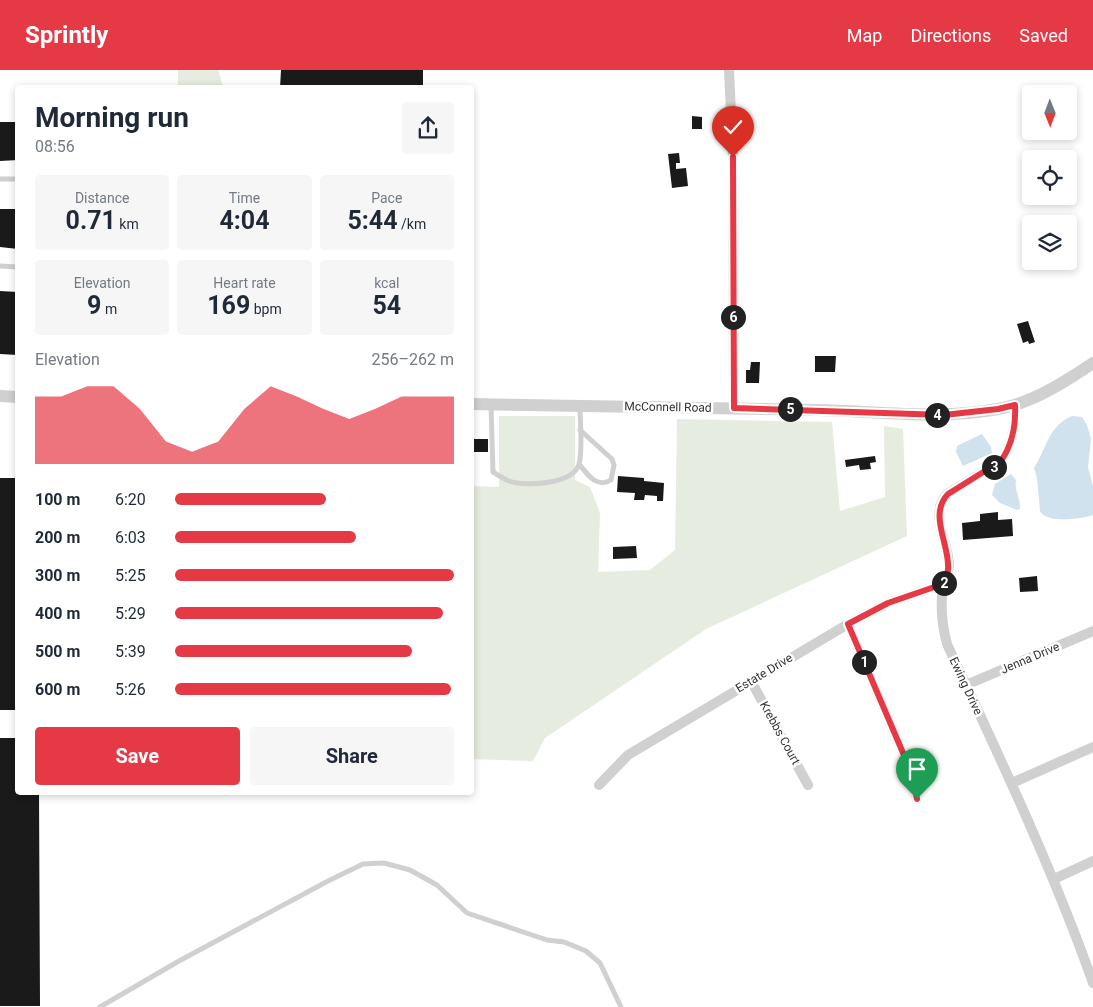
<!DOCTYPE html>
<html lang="en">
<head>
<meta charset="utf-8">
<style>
	body { margin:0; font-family:Roboto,sans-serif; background:#f6f6f7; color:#1f2937; height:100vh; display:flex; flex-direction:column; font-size:19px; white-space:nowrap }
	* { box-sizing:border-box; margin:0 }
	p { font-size:16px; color:#747a83 }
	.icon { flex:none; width:28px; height:28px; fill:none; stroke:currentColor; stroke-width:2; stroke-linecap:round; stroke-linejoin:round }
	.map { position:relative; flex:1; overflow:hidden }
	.details { position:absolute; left:15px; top:15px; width:459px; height:710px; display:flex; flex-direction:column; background:#fff; border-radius:5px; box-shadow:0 2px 8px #0003 }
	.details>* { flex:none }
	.needle { width:32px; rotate:179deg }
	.buttons { position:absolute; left:1022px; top:15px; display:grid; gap:10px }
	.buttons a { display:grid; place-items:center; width:55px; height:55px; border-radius:5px; background:#fff; box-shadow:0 2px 8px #0003; font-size:25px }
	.pin { position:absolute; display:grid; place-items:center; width:42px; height:42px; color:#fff; margin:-51px -21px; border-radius:50% 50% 50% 0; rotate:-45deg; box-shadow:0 0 5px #0007 }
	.pin .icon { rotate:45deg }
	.km { position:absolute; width:25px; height:25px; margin:-12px; border-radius:50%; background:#222; color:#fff; font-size:14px; line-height:25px; text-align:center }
	.round { display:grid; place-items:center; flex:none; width:52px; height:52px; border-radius:5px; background:#f6f6f7 }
	.summary { display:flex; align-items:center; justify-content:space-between; height:85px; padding:0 20px }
	h1 { font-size:28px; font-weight:700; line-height:38px }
	.stats { display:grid; grid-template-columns:repeat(3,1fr); gap:8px; height:85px; padding:5px 20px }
	.stats div { display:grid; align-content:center; border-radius:5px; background:#f6f6f7; text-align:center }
	.stats b { font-size:25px; font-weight:700 }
	.stats small { font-size:14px; font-weight:400 }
	.stats p { font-size:14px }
	.chart { height:140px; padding:10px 20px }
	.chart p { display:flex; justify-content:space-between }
	.chart svg { width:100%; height:90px; margin-top:5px; fill:#e63946; opacity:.7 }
	.primary-button { display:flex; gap:10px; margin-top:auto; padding:10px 20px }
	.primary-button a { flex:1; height:58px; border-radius:5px; background:#e63946; color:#fff; font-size:20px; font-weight:700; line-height:58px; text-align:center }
	.primary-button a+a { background:#f6f6f7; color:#1f2937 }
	ul { padding:0 20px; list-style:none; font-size:16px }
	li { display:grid; grid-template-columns:80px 60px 1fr; align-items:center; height:38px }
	li i { height:12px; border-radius:6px; background:#e63946 }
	header { display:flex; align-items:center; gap:30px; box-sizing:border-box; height:70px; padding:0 25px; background:#e63946; color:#fff }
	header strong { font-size:24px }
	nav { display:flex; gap:28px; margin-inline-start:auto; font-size:18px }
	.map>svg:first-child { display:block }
</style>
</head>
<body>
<header>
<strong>Sprintly</strong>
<nav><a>Map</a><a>Directions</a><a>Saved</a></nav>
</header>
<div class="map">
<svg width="1093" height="937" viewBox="0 0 1093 937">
	<rect width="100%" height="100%" fill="#fff"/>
	<path fill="#e6ecdf" d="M178,0h40l5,17h-45z
		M499,346h76v64l15,7 10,26 -2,59 52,-2 25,-20 2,-131 155,3 8,89 45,-14 -1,-71 19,3 4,107 -201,93 -161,109 -12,23 -62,-2v-273l28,1z"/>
	<path fill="#cfe2ee" d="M1072,346l10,1 5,8 4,14 -3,28 5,19v29c-12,4 -46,9 -53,-4l-3,-33 -3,-10c12,-18 14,-42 38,-52z
		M982,364l9,13 1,6 -29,13 -7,-14 1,-6z
		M1011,404l5,6c-2,11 5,19 4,29l-3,1 -17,-7 -8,-8 3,-11z"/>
	<path fill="#1a1a1a" d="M281,0h142v18h-143z
		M692,46l10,1v12h-10z
		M0,52h18v38l-18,1z
		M679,83l1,10h-4v6l10,-1 2,18 -16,2 -4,-34z
		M0,139h18v40l-18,-2z
		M0,221l18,1v63l-18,-1z
		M1028,251l7,21 -6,2 -1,-3 -5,2 -6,-19z
		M815,286h21l-1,16h-20z
		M751,292h9l-1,21h-13v-13h4z
		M471,369h17v13h-17z
		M875,386l1,6 -6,1 1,6 -11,1 -1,-5 -13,2 -1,-7z
		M618,406l26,2v3l20,2 -1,18h-6v-5l-12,-1 -1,5h-10l1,-7 -18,-1z
		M0,408h18v232h-18z
		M998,442v8l14,-1 1,17 -50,4 -1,-17 18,-2v-7z
		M636,476l1,12 -24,1v-12z
		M1037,506l1,15 -18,1 -1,-14z
		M0,668h18v54h21l1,214h-40z"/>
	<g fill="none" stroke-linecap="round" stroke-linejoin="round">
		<path stroke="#d0d0d0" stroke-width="5" d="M0,109h18
			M0,196l18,1
			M491,335l2,67c5,3 11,7 16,9 17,6 65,3 70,-17 4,-15 1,-42 1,-58
			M579,394c8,10 18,25 32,16l3,-15 -2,-6 -32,-29
			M100,937l79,-46 149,-80 35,-17 21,-1 26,7 27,15 30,28 80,27 17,2 22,9 14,12 21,44"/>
		<path stroke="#d0d0d0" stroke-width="10" d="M729,0l4,87 1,251
			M1015,335c1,19 -3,40 -14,56l-54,33c-18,20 1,48 2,70 0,9 -5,15 -6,23 -3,20 -1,38 4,57 52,112 105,223 146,339
			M848,554l64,150 5,25
			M751,611l57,104
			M966,615l127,-54
			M1012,713l81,-36
			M599,715l29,-30 220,-131 40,-21 55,-19
			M1054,809l39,-18"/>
		<path stroke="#d0d0d0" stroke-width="12" d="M0,326l18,1
			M471,334c115,1 230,3 345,6 61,1 122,10 182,-1 34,-6 67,-27 95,-46"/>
	</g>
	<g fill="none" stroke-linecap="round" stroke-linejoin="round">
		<defs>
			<path id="route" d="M733,87l1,251 210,7 54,-6 17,-4c1,19 -3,40 -14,56l-53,33c-19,20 0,48 0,71 1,7 -2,13 -5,19l-55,19 -40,21 64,150 5,25"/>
		</defs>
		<use href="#route" stroke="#fff" stroke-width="10"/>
		<use href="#route" stroke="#e63946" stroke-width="6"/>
	</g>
	<g text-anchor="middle" stroke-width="5" stroke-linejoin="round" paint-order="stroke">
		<g font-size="12" fill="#333" stroke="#fff">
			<text transform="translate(668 337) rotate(1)" y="4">McConnell Road</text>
			<text transform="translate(1030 588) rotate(-23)" y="4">Jenna Drive</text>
			<text transform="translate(764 603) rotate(-31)" y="4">Estate Drive</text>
			<text transform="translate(966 616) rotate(65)" y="4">Ewing Drive</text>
			<text transform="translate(780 663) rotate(61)" y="4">Krebbs Court</text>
		</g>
	</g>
</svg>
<div class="buttons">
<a><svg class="needle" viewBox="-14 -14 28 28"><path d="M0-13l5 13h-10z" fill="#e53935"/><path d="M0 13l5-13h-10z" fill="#747a83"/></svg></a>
<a><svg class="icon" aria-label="locate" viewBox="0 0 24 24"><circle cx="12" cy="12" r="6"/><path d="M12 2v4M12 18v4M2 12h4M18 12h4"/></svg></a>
<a><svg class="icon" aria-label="layers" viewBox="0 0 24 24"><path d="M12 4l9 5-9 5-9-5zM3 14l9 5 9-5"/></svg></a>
</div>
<div class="pin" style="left:917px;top:729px;background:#1e9e55"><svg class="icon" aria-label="arrive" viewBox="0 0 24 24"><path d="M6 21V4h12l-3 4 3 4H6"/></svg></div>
<div class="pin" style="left:733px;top:87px;background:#d93025"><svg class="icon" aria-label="check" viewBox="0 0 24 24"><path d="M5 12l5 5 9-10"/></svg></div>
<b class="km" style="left:864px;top:592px">1</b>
<b class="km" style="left:944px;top:513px">2</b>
<b class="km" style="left:994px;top:397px">3</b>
<b class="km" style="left:937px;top:345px">4</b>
<b class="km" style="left:790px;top:339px">5</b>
<b class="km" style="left:733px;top:247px">6</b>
<section class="details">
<div class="summary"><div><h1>Morning run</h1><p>08:56</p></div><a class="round"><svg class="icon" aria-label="share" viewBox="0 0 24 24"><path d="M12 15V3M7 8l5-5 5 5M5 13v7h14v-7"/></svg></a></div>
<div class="stats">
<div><p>Distance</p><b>0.71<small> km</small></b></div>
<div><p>Time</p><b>4:04</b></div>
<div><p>Pace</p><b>5:44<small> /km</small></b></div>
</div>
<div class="stats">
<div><p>Elevation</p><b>9<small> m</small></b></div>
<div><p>Heart rate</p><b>169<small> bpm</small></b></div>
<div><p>kcal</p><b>54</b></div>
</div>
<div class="chart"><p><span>Elevation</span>256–262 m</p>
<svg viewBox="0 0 160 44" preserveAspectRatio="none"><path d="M0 44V11L10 11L20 6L30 6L40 17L50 33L60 38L70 33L80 17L90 6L100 11L110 17L120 22L130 17L140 11L150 11L160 11V44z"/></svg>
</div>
<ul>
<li><b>100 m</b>6:20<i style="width:54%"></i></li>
<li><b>200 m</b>6:03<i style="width:65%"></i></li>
<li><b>300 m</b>5:25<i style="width:100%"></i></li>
<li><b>400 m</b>5:29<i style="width:96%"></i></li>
<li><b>500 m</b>5:39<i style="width:85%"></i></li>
<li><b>600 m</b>5:26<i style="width:99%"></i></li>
</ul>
<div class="primary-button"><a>Save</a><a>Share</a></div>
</section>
</div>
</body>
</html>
